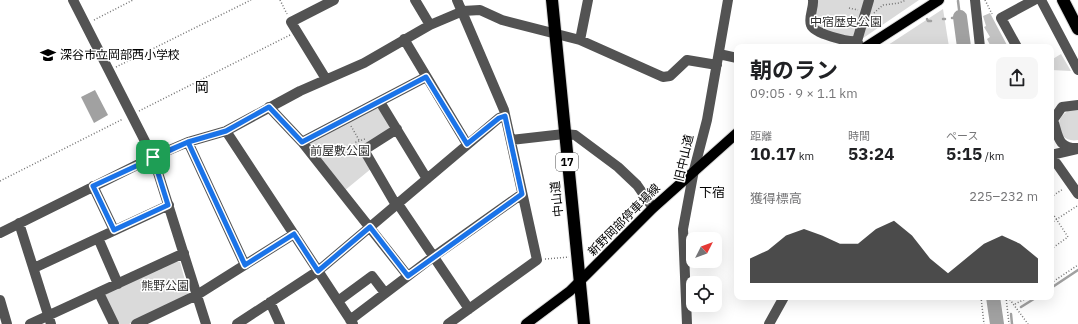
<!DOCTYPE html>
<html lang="ja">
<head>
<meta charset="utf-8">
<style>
	body { margin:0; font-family:"IBM Plex Sans","Noto Sans JP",sans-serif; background:#f6f6f6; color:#202124; height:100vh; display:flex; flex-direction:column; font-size:15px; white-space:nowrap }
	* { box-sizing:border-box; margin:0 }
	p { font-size:13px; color:#757577 }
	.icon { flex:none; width:22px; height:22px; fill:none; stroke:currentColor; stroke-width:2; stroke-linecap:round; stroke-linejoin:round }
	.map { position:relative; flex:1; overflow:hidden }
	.panel { position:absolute; left:734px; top:44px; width:320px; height:256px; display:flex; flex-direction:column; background:#fff; border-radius:8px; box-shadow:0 4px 16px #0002 }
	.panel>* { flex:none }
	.needle { width:26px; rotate:48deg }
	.fabs { position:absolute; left:686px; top:232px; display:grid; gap:8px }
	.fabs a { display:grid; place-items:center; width:36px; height:36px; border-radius:8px; background:#fff; box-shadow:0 4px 16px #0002; font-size:20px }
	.pin { position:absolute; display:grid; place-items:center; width:34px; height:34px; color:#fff; margin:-17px; border-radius:8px; box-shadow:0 2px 6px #0006 }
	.round { display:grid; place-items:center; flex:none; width:42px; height:42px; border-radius:8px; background:#f6f6f6 }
	.head { display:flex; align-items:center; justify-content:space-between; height:68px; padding:0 16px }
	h1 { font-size:22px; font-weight:700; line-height:30px }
	.metrics { display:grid; grid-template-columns:repeat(3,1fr); gap:6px; height:68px; padding:4px 16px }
	.metrics div { display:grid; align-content:center }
	.metrics b { font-size:17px; font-weight:700 }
	.metrics small { font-size:11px; font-weight:400 }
	.metrics p { font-size:11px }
	.chart { height:112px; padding:8px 16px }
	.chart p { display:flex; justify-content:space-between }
	.chart svg { width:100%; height:72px; margin-top:4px; fill:#000; opacity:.7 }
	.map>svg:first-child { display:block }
</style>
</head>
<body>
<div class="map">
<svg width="1078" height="324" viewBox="0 0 1078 324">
	<rect width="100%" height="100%" fill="#fff"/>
	<path fill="#dadada" d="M811,0h108l-69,47h-9v-3l-34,-15z
		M943,9l6,38h-64z
		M1061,54l10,17 -20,-1v-10z
		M377,108l4,2 11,19 -31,20 11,19 -28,23 -36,-48z
		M1070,110h8v30c-20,4 -27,-22 -8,-30z
		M176,261l4,1 9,33 -60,29h-12l-13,-29z"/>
	<path fill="#a1a1a1" d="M95,90l13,25 -14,8 -13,-26z"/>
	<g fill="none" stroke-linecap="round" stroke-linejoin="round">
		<path stroke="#a1a1a1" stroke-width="2.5" d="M952,18l8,-1 -2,-16
			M927,19l1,2h3
			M943,19h2
			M1051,288l27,-18
			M1021,307l16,-10
			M1011,314l1,10"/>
		<path stroke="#a1a1a1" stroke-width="14" d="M960,17l4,30
			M993,297l4,27"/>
	</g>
	<path fill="#c3c3c3" d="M990,13l18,34h-17l-4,-8 3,-2 -6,-10 2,-1 -3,-10z"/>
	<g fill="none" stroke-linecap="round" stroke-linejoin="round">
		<defs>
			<path id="major" d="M866,47l73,-47
				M526,324l44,-33 83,-83 84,-75"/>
			<path id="highway" d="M552,0l32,324
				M1063,0l15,29"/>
		</defs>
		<use href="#major" stroke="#dbdbdb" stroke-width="12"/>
		<use href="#highway" stroke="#dbdbdb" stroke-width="14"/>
		<path stroke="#757575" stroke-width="1.5" stroke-dasharray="1 2" stroke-linecap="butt" d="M280,0l7,14
			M985,0l7,14
			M849,8l9,2
			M874,13l9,-8 16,-2 7,-3
			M94,20l39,-20
			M116,67l135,-67
			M139,111l151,-76
			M351,126l8,14
			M356,154l-2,-6 2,-6 9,-3
			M0,181l123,-62
			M1051,197l12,-8
			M1051,211l17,26 -17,12
			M1051,223l26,-17
			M545,259l24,-2
			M1051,283l27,-18
			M981,297l3,27
			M1006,297l3,27
			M1008,297l20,27
			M1015,304l14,-7"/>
		<path stroke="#535353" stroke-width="10" d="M73,0l80,157 53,167
			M415,0l15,25
			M813,0c1,8 -5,18 -2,25 3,9 37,17 46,16
			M975,0l5,47
			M1041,0l37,70
			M404,39l63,105
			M580,40l8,-40
			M860,47l-3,-6 12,-41
			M1017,47l-16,-29 33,-18
			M719,54l18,4
			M326,79l-35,-57 43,-22
			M380,102l47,77
			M269,107l33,35 106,134
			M1051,116c8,14 3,33 27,32
			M1053,120l9,-13 16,-2
			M226,131l127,193
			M511,140l53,-6 11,1 43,32 19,18 16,23
			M188,142l57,123
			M302,142l124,-65
			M1051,155l27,-6
			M1051,158l6,6 21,30
			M93,186l21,44
			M398,204l71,105
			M396,205l-32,-55 33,-21
			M19,223l32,101
			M0,233l153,-76 35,-15 38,-11 74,-40 64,-28 66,-38 33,-14 17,-1 22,10 78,20 83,37 7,-1 17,-16 30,5
			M98,238l20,46
			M34,268l135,-63
			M99,293l15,31
			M0,300l7,24
			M338,301l34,-25 13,17
			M270,302l10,22
			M350,320l83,-63 89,-63
			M30,324l154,-71
			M136,324l61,-29 97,-61
			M237,324l81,-53 181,-153 6,-2
			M448,324l89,-64 -33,-150 -47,-110
			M687,324l-4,-95 11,-59 13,-50 21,-120
			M769,324l15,-27"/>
		<use href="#major" stroke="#000" stroke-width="10"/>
		<use href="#highway" stroke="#000" stroke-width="12"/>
	</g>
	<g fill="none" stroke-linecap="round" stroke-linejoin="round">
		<defs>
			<path id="route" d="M153,157l15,48 -54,25 -21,-44 95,-44 38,-11 43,-24 33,35 124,-65 41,67 32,-26 6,-2 17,78 -114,82 -38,-49 -52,44 -24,-37 -49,31 -57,-123 -35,15"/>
		</defs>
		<use href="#route" stroke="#fff" stroke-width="8"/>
		<use href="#route" stroke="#1a73e8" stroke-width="5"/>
	</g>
	<defs>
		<symbol id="school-bare" viewBox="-9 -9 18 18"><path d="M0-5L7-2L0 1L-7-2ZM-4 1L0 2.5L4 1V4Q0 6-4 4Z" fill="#000" stroke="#fff" stroke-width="2.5" paint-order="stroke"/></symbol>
	</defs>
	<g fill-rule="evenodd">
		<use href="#school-bare" x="37" y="44" width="22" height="22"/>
	</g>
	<g text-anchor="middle" stroke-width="3" stroke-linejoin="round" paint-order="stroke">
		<rect fill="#fff" stroke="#4c4c4c" stroke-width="1" x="556" y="153" width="22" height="18" rx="3"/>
		<g font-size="11" font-weight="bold" fill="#000">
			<text x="567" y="166">17</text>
		</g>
		<g font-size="12" fill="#313131" stroke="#fff">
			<text x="846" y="26">中宿歴史公園</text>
			<text x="340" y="155">前屋敷公園</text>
			<text x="165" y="290">熊野公園</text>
		</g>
		<g font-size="12" fill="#000" stroke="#fff" text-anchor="start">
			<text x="60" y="59">深谷市立岡部西小学校</text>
		</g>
		<g font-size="12" fill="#000" stroke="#fff">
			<text transform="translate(684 158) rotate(-77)" y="4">旧中山道</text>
			<text transform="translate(557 199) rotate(-96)" y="4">中山道</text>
			<text transform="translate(624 220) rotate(-45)" y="4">新野岡部停車場線</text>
		</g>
		<g font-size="13" fill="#000" stroke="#fff">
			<text x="712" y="197">下宿</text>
		</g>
		<g font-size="14" fill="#000" stroke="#fff">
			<text x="202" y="92">岡</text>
		</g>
	</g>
</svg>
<div class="fabs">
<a><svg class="needle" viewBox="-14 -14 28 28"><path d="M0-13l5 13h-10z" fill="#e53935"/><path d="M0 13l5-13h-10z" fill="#757577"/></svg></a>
<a><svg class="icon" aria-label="locate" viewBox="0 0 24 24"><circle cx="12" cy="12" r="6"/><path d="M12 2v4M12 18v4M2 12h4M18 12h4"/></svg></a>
</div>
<div class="pin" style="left:153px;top:157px;background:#1e9e55"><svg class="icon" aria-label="arrive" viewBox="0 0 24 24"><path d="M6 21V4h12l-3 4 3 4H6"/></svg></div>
<section class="panel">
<div class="head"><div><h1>朝のラン</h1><p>09:05 · 9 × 1.1 km</p></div><a class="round"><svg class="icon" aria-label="share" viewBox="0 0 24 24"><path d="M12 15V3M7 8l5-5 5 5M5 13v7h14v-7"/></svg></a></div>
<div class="metrics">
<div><p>距離</p><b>10.17<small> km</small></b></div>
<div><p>時間</p><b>53:24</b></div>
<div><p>ペース</p><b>5:15<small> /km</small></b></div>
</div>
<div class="chart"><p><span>獲得標高</span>225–232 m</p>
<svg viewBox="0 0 160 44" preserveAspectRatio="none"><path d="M0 44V29L10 24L20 15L30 11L40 15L50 20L60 20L70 11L80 6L90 15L100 29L110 38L120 29L130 20L140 15L150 20L160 29V44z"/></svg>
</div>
</section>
</div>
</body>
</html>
